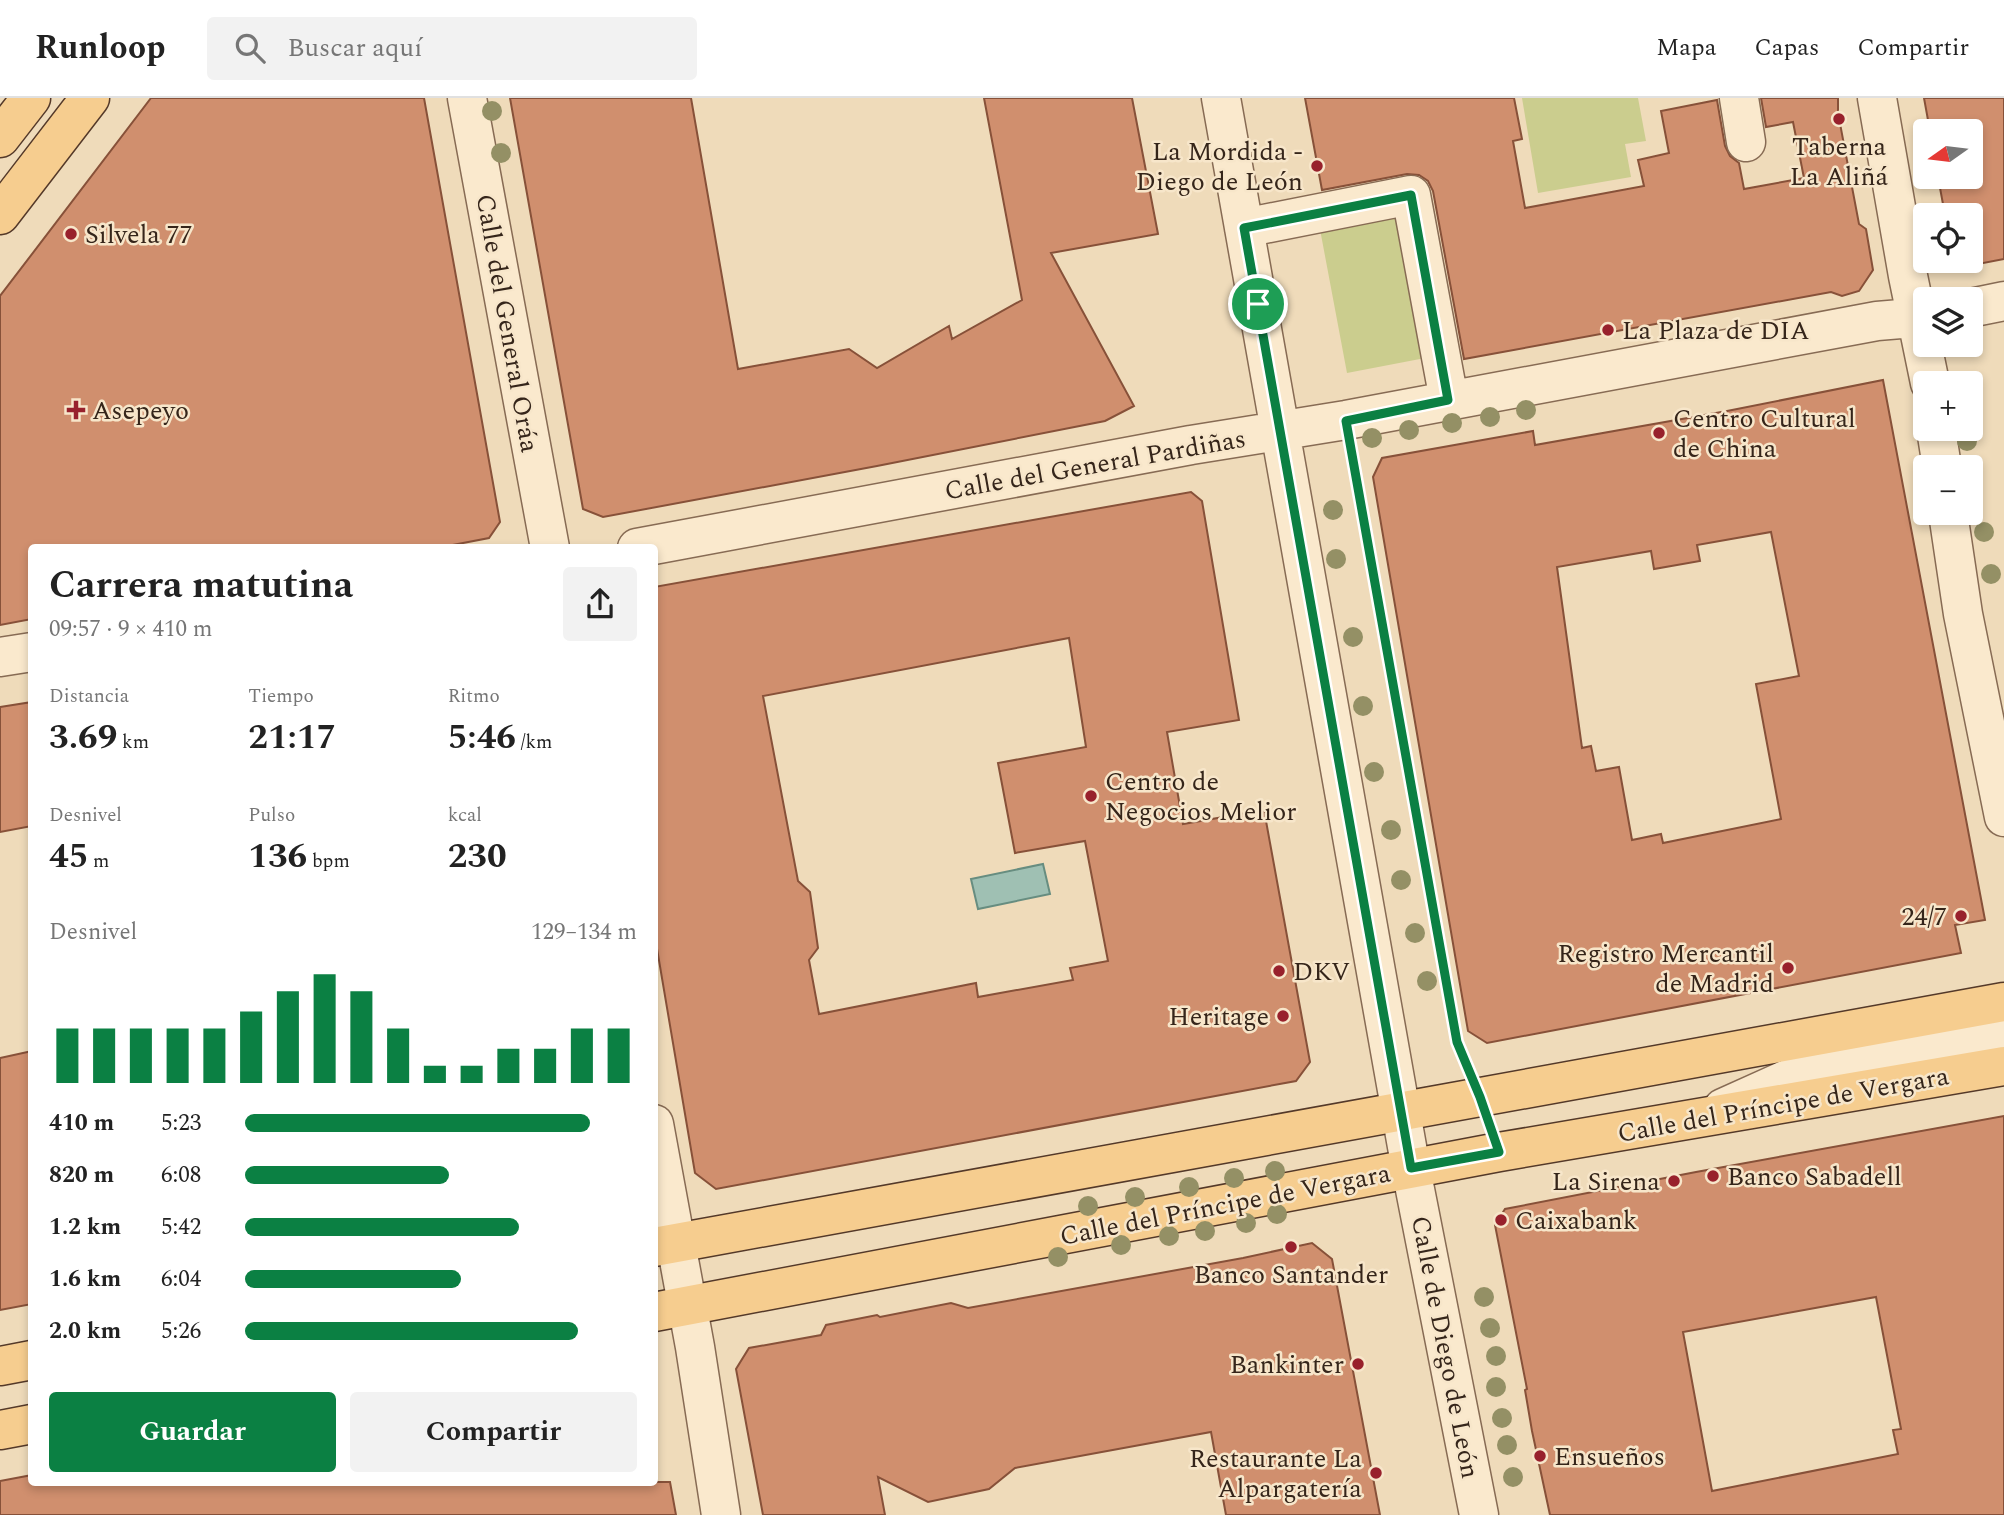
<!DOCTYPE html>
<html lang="es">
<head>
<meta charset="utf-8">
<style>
	body { margin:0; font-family:Spectral,serif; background:#f2f2f2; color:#222; height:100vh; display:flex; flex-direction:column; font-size:26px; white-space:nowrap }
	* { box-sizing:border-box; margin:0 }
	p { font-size:23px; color:#767676 }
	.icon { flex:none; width:38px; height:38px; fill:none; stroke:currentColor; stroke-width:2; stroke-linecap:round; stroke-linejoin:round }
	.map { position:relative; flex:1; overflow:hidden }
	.panel { position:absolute; left:28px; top:446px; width:630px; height:942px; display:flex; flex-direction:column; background:#fff; border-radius:7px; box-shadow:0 4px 10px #0003 }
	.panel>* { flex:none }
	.needle { width:46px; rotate:256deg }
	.controls { position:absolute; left:1913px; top:21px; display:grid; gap:14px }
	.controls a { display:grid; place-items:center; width:70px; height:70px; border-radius:7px; background:#fff; box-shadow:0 4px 10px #0003; font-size:35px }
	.pin { position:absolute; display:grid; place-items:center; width:60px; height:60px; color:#fff; margin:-30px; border:4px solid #fff; border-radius:50%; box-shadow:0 2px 7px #0007 }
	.round { display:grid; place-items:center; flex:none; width:74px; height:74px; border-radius:7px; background:#f2f2f2 }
	.headline { display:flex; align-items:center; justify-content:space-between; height:119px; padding:0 21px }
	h1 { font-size:38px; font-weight:700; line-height:52px }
	.metrics { display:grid; grid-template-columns:repeat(3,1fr); gap:10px; height:119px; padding:7px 21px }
	.metrics div { display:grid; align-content:center }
	.metrics b { font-size:35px; font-weight:700 }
	.metrics small { font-size:19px; font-weight:400 }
	.metrics p { font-size:19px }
	.chart { height:196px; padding:14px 21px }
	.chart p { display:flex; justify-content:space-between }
	.chart svg { width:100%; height:126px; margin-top:7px; stroke:#0b8043; stroke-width:6 }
	.primary-button { display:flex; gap:14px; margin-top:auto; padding:14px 21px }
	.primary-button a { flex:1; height:80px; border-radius:7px; background:#0b8043; color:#fff; font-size:28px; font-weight:700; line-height:80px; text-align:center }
	.primary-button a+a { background:#f2f2f2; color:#222 }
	ul { padding:0 21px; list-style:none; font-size:23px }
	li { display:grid; grid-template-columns:112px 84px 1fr; align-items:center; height:52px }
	li i { height:18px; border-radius:9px; background:#0b8043 }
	header { display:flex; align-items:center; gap:42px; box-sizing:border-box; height:98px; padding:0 35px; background:#fff; border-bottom:2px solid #e0e0e0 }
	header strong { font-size:33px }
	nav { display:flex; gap:38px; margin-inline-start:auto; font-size:24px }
	.search { width:490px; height:63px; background:#f2f2f2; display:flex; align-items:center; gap:18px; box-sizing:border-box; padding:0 24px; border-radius:7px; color:#767676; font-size:26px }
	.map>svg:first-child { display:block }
</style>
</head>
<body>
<header>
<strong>Runloop</strong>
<div class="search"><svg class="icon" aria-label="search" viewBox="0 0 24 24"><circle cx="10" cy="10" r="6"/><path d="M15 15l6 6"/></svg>Buscar aquí</div>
<nav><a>Mapa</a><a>Capas</a><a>Compartir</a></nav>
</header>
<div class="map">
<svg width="2004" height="1417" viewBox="0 0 2004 1417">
	<rect width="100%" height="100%" fill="#efdbba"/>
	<path fill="#cbcd8e" d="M1522,0h116l8,43 -21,3 6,33 -93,16z
		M1415,92l31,164 -99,19 -31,-165z"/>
	<path fill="#9fc0b3" stroke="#678d80" stroke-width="2" d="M1043,766l7,30 -72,15 -7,-30z"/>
	<path fill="#d08f6e" stroke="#875139" stroke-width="2" fill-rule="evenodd" d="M151,0h273l76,424 -11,16 -52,10h-405v71l-32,6v-329z
		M510,0h181l47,271 111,-20 28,19 72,-42 3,13 70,-39 -38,-202h148l26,136 -107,19 83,153 -29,15 -228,45 -274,51 -20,-8z
		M1305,0h209l8,41 -9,2 12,67 119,-22 -6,-26 31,-7 -8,-42 56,-11 8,46 5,10 9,7 5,26 60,-11 -11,-56 -27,5 -5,-29h77v15l21,111 7,5 7,41 -14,21 -17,5 -11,-4 -367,67 -31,-168 -5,-10 -9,-6 -12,-1 -85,16z
		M1924,0h80v161l-31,6 -7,-4h4v-46h-25l-7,-38h32v-46h-40z
		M1883,282l102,540 -30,5 6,28 -474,90 -19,-12 -95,-554 9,-19 151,-27 2,14 192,-34zM1771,434l28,144 -43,8 25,135 -118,24 -2,-9 -29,6 -13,-73 -23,4 -5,-25 -9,2 -25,-181 94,-16 3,18 46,-8 -3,-16z
		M1191,394l11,9 37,219 -72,12 16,92 81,-14 46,252 -14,19 -580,108 -21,-16 -41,-242v-344zM1069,540l17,109 -88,16 17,90 70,-12 23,120 -38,7 3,12 -95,17 -2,-14 -157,31 -10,-54 9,-12 -8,-56 -12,-11 -35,-185z
		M32,604v124l-32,6v-125z
		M32,953v253l-32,6v-252z
		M2004,1018v399h-454l-18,-84 -7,-41 2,-1 -32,-164 10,-16 191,-37zM1876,1199l25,132 -8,1 5,24 -186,37 -29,-159z
		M1312,1145l20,16 48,256h-154l-15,-83 -196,36 -26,21 -61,13 -50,-25 7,38h-122l-27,-146 13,-21 72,-13 5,-10 31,-6 20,-4 3,2 71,-14 17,5 275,-50z
		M32,1377v7h638l6,33h-676v-34z"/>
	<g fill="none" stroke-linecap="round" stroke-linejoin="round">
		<defs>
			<path id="minor" d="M467,0l83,450
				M1221,0l190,1071 68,346
				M1739,0l7,44
				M1877,0l31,178 22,107
				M1244,130l167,-33 38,205
				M1970,210l34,-7
				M1936,331l6,38
				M1948,415l15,101 41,203
				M637,450l554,-103 155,-25 531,-99 48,-4
				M0,559l32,-5
				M1723,1010l69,-31 186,-34 26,-18
				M654,1026l41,223 26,168"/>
			<path id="major" d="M0,40l31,-40
				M0,117l90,-117
				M654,1149l1350,-245
				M654,1214l845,-160 505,-86
				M0,1268l32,-6
				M0,1332l32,-6"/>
		</defs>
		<use href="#minor" stroke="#876b54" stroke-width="41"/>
		<use href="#major" stroke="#543929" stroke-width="41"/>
		<path stroke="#876b54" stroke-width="4.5" stroke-dasharray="5 3.5" stroke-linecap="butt" d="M1352,358l105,586 9,21"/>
		<use href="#minor" stroke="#fae9cd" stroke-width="38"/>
		<use href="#major" stroke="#f6cd8f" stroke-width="38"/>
	</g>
	<g fill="#949065">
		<circle cx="492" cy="13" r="10"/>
		<circle cx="501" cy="55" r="10"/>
		<circle cx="1526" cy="312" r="10"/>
		<circle cx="1490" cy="319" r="10"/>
		<circle cx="1452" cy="325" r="10"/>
		<circle cx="1409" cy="332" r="10"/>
		<circle cx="1372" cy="340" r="10"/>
		<circle cx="1967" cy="343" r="10"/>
		<circle cx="1333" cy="412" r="10"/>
		<circle cx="1984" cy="434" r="10"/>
		<circle cx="1336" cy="461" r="10"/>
		<circle cx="1991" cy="476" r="10"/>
		<circle cx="1353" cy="539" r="10"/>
		<circle cx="1363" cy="608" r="10"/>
		<circle cx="1374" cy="674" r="10"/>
		<circle cx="1391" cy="732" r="10"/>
		<circle cx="1401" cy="782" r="10"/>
		<circle cx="1415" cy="835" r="10"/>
		<circle cx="1427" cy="883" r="10"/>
		<circle cx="1275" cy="1073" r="10"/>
		<circle cx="1234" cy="1080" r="10"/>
		<circle cx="1189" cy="1089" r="10"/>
		<circle cx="1135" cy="1099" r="10"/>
		<circle cx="1088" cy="1108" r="10"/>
		<circle cx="1277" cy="1116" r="10"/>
		<circle cx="1246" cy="1125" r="10"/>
		<circle cx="1205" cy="1133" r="10"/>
		<circle cx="1169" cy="1138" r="10"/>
		<circle cx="1121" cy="1147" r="10"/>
		<circle cx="1058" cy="1159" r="10"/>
		<circle cx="1484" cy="1199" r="10"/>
		<circle cx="1490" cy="1230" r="10"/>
		<circle cx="1496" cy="1258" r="10"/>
		<circle cx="1496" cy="1289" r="10"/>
		<circle cx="1502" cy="1320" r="10"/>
		<circle cx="1507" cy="1347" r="10"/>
		<circle cx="1513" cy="1379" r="10"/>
	</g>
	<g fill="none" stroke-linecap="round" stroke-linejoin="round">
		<defs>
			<path id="route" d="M1411,97l37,205 -102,21 111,621 23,55 19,55 -88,16 -167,-940z"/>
		</defs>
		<use href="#route" stroke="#fff" stroke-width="14"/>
		<use href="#route" stroke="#0b8043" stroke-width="9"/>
	</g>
	<g fill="#98212c" stroke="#f7e6ca" stroke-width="2.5">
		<circle cx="1839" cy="21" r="7"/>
		<circle cx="1317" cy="68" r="7"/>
		<circle cx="71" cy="136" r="7"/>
		<circle cx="1608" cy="232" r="7"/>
		<path d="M72.5 301.5h7v7h7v7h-7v7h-7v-7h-7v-7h7z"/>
		<circle cx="1659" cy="335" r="7"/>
		<circle cx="1091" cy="698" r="7"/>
		<circle cx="1961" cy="818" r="7"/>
		<circle cx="1788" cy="870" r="7"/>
		<circle cx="1279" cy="873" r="7"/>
		<circle cx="1283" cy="918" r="7"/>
		<circle cx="1713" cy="1078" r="7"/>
		<circle cx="1674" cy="1083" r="7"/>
		<circle cx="1501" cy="1122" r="7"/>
		<circle cx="1291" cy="1149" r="7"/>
		<circle cx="1358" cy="1266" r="7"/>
		<circle cx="1540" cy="1358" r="7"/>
		<circle cx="1376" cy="1375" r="7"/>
	</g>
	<g text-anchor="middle" stroke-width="5" stroke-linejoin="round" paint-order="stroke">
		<g font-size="26" fill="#35251a" stroke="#f7e6ca" text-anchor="start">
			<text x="1839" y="57" text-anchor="middle">Taberna<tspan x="1839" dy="30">La Aliñá</tspan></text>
			<text x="1303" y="62" text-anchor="end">La Mordida -<tspan x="1303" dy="30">Diego de León</tspan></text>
			<text x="85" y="145">Silvela 77</text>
			<text x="1622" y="241">La Plaza de DIA</text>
			<text x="92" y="321">Asepeyo</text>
			<text x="1673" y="329">Centro Cultural<tspan x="1673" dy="30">de China</tspan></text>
			<text x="1105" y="692">Centro de<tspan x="1105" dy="30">Negocios Melior</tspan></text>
			<text x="1947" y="827" text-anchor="end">24/7</text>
			<text x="1774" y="864" text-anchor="end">Registro Mercantil<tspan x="1774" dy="30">de Madrid</tspan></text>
			<text x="1293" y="882">DKV</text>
			<text x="1269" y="927" text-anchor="end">Heritage</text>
			<text x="1727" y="1087">Banco Sabadell</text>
			<text x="1660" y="1092" text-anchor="end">La Sirena</text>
			<text x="1515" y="1131">Caixabank</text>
			<text x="1291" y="1185" text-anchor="middle">Banco Santander</text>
			<text x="1344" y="1275" text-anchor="end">Bankinter</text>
			<text x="1554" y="1367">Ensueños</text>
			<text x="1362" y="1369" text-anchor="end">Restaurante La<tspan x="1362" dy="30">Alpargatería</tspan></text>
		</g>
		<g font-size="26" fill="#35251a" stroke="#f7e6ca">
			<text transform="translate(508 225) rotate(80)" y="9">Calle del General Oráa</text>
			<text transform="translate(1095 366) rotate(-10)" y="9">Calle del General Pardiñas</text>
			<text transform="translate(1783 1006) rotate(-10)" y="9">Calle del Príncipe de Vergara</text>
			<text transform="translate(1225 1106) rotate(-11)" y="9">Calle del Príncipe de Vergara</text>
			<text transform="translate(1446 1249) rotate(79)" y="9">Calle de Diego de León</text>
		</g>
	</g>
</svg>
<div class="controls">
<a><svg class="needle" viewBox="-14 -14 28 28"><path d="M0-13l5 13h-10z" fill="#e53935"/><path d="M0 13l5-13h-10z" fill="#767676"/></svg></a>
<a><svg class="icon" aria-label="locate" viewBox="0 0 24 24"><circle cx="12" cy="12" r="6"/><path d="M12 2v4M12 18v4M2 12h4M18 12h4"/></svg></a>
<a><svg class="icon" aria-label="layers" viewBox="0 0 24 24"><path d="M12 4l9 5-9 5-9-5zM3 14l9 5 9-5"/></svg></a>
<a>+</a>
<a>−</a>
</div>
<div class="pin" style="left:1258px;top:206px;background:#1e9e55"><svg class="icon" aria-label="arrive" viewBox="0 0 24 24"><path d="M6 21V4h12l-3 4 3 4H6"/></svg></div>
<section class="panel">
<div class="headline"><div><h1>Carrera matutina</h1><p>09:57 · 9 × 410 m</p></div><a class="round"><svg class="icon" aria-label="share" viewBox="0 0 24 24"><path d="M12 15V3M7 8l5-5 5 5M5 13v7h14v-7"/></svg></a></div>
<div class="metrics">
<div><p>Distancia</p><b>3.69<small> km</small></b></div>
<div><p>Tiempo</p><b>21:17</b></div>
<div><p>Ritmo</p><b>5:46<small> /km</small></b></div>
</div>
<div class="metrics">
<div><p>Desnivel</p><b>45<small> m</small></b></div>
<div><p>Pulso</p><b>136<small> bpm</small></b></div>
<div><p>kcal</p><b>230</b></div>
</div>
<div class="chart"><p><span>Desnivel</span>129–134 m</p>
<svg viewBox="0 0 160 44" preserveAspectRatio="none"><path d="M5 44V25M15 44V25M25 44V25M35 44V25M45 44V25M55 44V19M65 44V12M75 44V6M85 44V12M95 44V25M105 44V38M115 44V38M125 44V32M135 44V32M145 44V25M155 44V25"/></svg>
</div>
<ul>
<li><b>410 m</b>5:23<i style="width:88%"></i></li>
<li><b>820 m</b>6:08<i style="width:52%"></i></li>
<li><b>1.2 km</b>5:42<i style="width:70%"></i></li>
<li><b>1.6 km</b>6:04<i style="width:55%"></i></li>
<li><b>2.0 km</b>5:26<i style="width:85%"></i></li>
</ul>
<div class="primary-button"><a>Guardar</a><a>Compartir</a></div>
</section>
</div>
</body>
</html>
